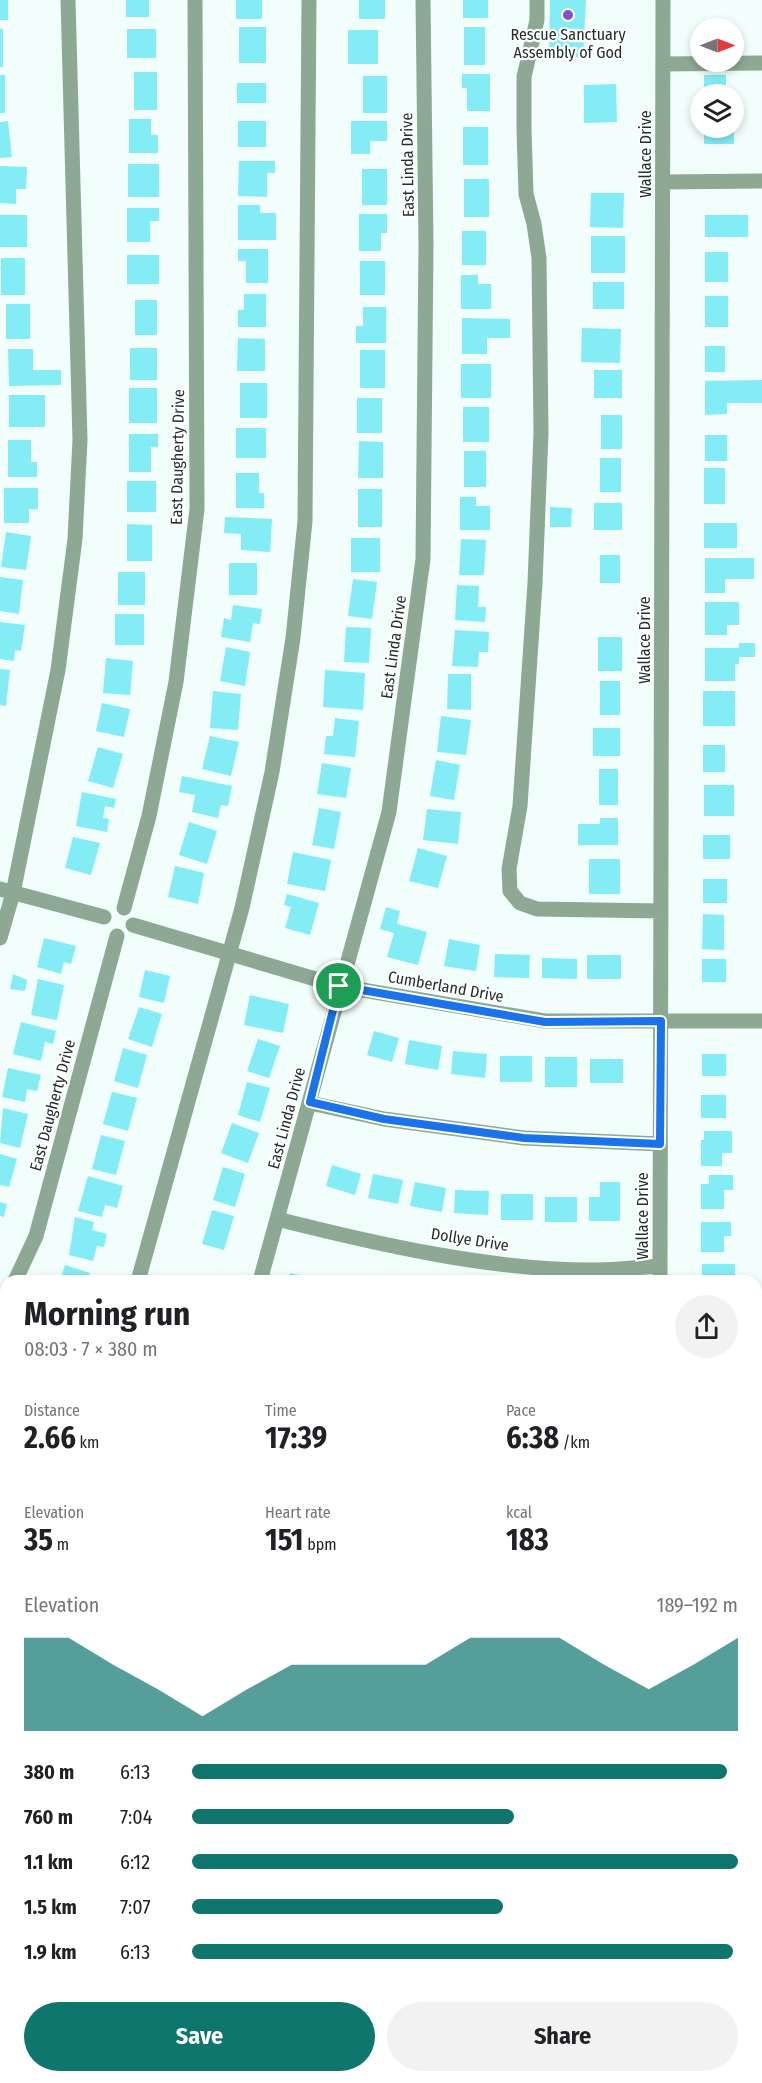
<!DOCTYPE html>
<html lang="en">
<head>
<meta charset="utf-8">
<style>
	body { margin:0; font-family:"Fira Sans Condensed",sans-serif; background:#f2f2f2; color:#202124; height:100vh; display:flex; flex-direction:column; font-size:22px; white-space:nowrap }
	* { box-sizing:border-box; margin:0 }
	p { font-size:20px; color:#757577 }
	.icon { flex:none; width:33px; height:33px; fill:none; stroke:currentColor; stroke-width:2; stroke-linecap:round; stroke-linejoin:round }
	.map { position:relative; flex:1; overflow:hidden }
	.side { position:absolute; left:0px; top:1275px; width:762px; height:808px; display:flex; flex-direction:column; background:#fff; border-radius:18px 18px 0 0; box-shadow:0 3px 9px #0003 }
	.side>* { flex:none }
	.needle { width:39px; rotate:90deg }
	.tools { position:absolute; left:690px; top:18px; display:grid; gap:12px }
	.tools a { display:grid; place-items:center; width:54px; height:54px; border-radius:50%; background:#fff; box-shadow:0 3px 9px #0003; font-size:30px }
	.pin { position:absolute; display:grid; place-items:center; width:51px; height:51px; color:#fff; margin:-26px; border:3px solid #fff; border-radius:50%; box-shadow:0 2px 6px #0007 }
	.round { display:grid; place-items:center; flex:none; width:63px; height:63px; border-radius:32px; background:#f2f2f2 }
	.summary { display:flex; align-items:center; justify-content:space-between; height:102px; padding:0 24px }
	h1 { font-size:33px; font-weight:700; line-height:45px }
	.figures { display:grid; grid-template-columns:repeat(3,1fr); gap:9px; height:102px; padding:6px 24px }
	.figures div { display:grid; align-content:center }
	.figures b { font-size:30px; font-weight:700 }
	.figures small { font-size:16px; font-weight:400 }
	.figures p { font-size:16px }
	.chart { height:168px; padding:12px 24px }
	.chart p { display:flex; justify-content:space-between }
	.chart svg { width:100%; height:108px; margin-top:6px; fill:#0f766e; opacity:.7 }
	.primary-button { display:flex; gap:12px; margin-top:auto; padding:12px 24px }
	.primary-button a { flex:1; height:69px; border-radius:36px; background:#0f766e; color:#fff; font-size:24px; font-weight:700; line-height:69px; text-align:center }
	.primary-button a+a { background:#f2f2f2; color:#202124 }
	ul { padding:0 24px; list-style:none; font-size:20px }
	li { display:grid; grid-template-columns:96px 72px 1fr; align-items:center; height:45px }
	li i { height:15px; border-radius:8px; background:#0f766e }
	.map>svg:first-child { display:block }
</style>
</head>
<body>
<div class="map">
<svg width="762" height="2083" viewBox="0 0 762 2083">
	<rect width="100%" height="100%" fill="#f1fefb"/>
	<path fill="#d2fdf2" d="M756,1898h6v185h-433l1,-5h426z"/>
	<path fill="#84ecf5" d="M0,0h8v20h-8z
		M126,0h23v17h-23z
		M236,0h26v19h-26z
		M359,0h26v19h-26z
		M463,0h25v18h-25z
		M550,0h36l-3,57h-34z
		M239,27h27v36h-27z
		M464,27h21v38h-21z
		M0,29h3v38h-3z
		M127,29h29v29h-29z
		M348,30h30v34h-30z
		M134,72h23v38h-23z
		M462,74h28v37h-23v-23h-5z
		M0,75h5v38h-5z
		M704,75h22v19h-22z
		M363,76h24v37h-24z
		M237,83h29v20h-29z
		M616,84l1,38 -33,1v-38z
		M129,119h22v16h7v18h-29z
		M8,121l4,36 -12,1v-36z
		M238,121h28v26h-28z
		M351,121h36v20h-17v13h-19z
		M463,127h25v38h-25z
		M704,128h30v16h-30z
		M239,161h36v12h-8v24l-29,-1z
		M128,164h31v33h-31z
		M0,166l27,1 -1,22h-10v15l-16,-1z
		M362,169h25v36h-25z
		M464,179h25v38h-25z
		M591,193h33l-1,35 -33,-1z
		M238,205h22v8h16v27h-38z
		M127,208h32v13h-9v21h-23z
		M359,214h28v19h-6v18h-22z
		M0,215h27v32h-27z
		M705,215h43v22h-43z
		M462,231h24v34h-24z
		M591,236h34v37h-34z
		M238,249h30v34h-22v-22h-8z
		M705,252h23v30h-23z
		M127,255h32v29h-32z
		M1,258h24v37h-24z
		M360,261h25v34h-25z
		M461,275h17v9h13v25h-30z
		M593,282h31v27h-31z
		M244,294h22v33h-28v-17h6z
		M705,296h23v31h-23z
		M135,300h22v35h-22z
		M6,304h24v35h-24z
		M363,307h23v36h-30v-17h7z
		M462,318l48,1v19h-23v16h-25z
		M582,328l39,1 -1,34 -39,-1z
		M238,338l27,1v32h-28z
		M705,346h20v26h-20z
		M130,348h27v32h-27z
		M8,349h25v21h28v15l-52,1z
		M360,350h25v38h-25z
		M461,364h30v34h-30z
		M594,370h28v28h-28z
		M762,380v23h-35v11l-22,1v-34z
		M240,383h27v35h-27z
		M129,388h28v35h-28z
		M9,395h36v32h-36z
		M357,398h25v35h-25z
		M463,407h26v35h-26z
		M601,415h21v34h-21z
		M236,428h30v30h-30z
		M129,434h29v13h-7v25h-22z
		M705,435h22v26h-22z
		M8,440h23v22h6v15h-29z
		M359,441l24,1v36h-25z
		M464,451h22v36h-22z
		M600,458h21v34h-21z
		M704,468h21v36h-21z
		M236,473h23v20h5v15h-28z
		M127,481h29v31h-29z
		M4,488h34v21h-9v14h-25z
		M358,489h24v38h-24z
		M460,497h16v9h14v24h-30z
		M594,503h28v27h-28z
		M550,507l22,1 -1,19h-21z
		M225,517l47,2 -2,33 -29,-2v-16l-17,-1z
		M704,523h33v25h-33z
		M127,524l25,1v36h-25z
		M6,532l25,4 -5,34 -25,-3z
		M351,538h29v34h-29z
		M461,539l25,1 -2,35h-25z
		M600,555h20v28h-20z
		M705,558h49v21h-29v14h-20z
		M229,563h28v32h-28z
		M118,572h27v33h-27z
		M0,577l23,3 -4,34 -19,-3z
		M353,579l24,3 -5,37 -24,-3z
		M457,585l22,1 -1,21h8l-1,15 -30,-2z
		M705,602h34v23h-12v10h-22z
		M233,605l29,4 -2,15 -7,-1 -3,19 -29,-5 3,-19 7,2z
		M115,614h29v31h-29z
		M0,622l25,3 -4,26 -6,-1 -1,11 -14,-2z
		M346,627l25,1 -2,35 -25,-1z
		M455,630l34,2 -1,20h-9l-1,15 -26,-1z
		M598,637h24v34h-24z
		M739,643h16v14h-16v7h-4v17h-30v-33h34z
		M226,647l24,5 -5,34 -25,-5z
		M106,658l27,3 -3,34 -27,-2z
		M0,669l10,1 -4,36 -6,-1z
		M325,670l40,3 -2,37 -40,-3z
		M448,674h23v36l-24,-1z
		M600,681h20v34h-20z
		M213,691l28,3 -3,36 -28,-2z
		M703,691h32v35h-32z
		M102,703l28,6 -6,28 -28,-6z
		M441,716l30,4 -5,35 -29,-3z
		M335,718l24,3 -4,36 -31,-3 2,-18h7z
		M593,728h27v28h-27z
		M210,736l29,6 -8,34 -29,-7z
		M703,745h22v27h-22z
		M98,747l25,7 -10,34 -25,-7z
		M436,760l24,5 -6,35 -24,-4z
		M322,763l29,5 -5,30 -29,-4z
		M599,769h19v36h-19z
		M182,776l50,10 -4,20 -7,-1 -3,13 -26,-6 3,-17 -16,-3z
		M704,785h30v31h-30z
		M82,792l34,7 -2,9 -9,-2 -2,12 6,1 -2,13 -31,-6z
		M319,808l22,4 -7,37 -22,-4z
		M427,809l34,3 -3,32 -35,-4z
		M600,818h18v27h-40v-21h22z
		M189,822l28,9 -10,33 -28,-9z
		M703,835h27v24h-27z
		M73,837l27,6 -9,32 -26,-7z
		M418,848l29,8 -9,32 -29,-7z
		M293,852l38,8 -6,31 -38,-7z
		M589,859h31v35h-31z
		M175,866l29,7 -6,31 -30,-7z
		M703,879h24v24h-24z
		M287,894l32,9 -9,32 -25,-7 6,-21 -7,-2z
		M386,907l14,4 -3,13 30,8 -9,33 -31,-8 7,-24 -14,-4z
		M703,914l21,1v35l-22,-1z
		M44,938l32,8 -5,18 -7,-2 -3,12 -24,-7z
		M449,939l31,6 -4,26 -32,-5z
		M495,954l35,1 -1,23 -35,-1z
		M587,955h34v24h-34z
		M542,958l35,1v20l-35,-1z
		M702,959h24v23h-24z
		M145,970l25,6 -6,27 -25,-6z
		M13,974l14,6 -2,11 -15,-2z
		M38,979l26,6 -7,35 -26,-5z
		M250,995l39,9 -6,29 -39,-8z
		M139,1007l23,7 -10,33 -24,-8z
		M21,1022l35,9 -3,13 -8,-2 -4,19 -28,-7z
		M374,1031l25,7 -7,24 -25,-7z
		M258,1039l22,7 -11,32 -22,-7z
		M409,1040l33,6 -4,24 -33,-6z
		M123,1048l24,7 -9,33 -24,-7z
		M453,1051l34,3 -2,24 -34,-4z
		M702,1054h24v22h-24z
		M500,1056h32v26h-32z
		M545,1057h32v30h-32z
		M590,1059h33v24h-33z
		M8,1068l33,7 -4,16 -10,-2 -2,13 -23,-5z
		M247,1082l23,6 -10,34 -22,-7z
		M112,1092l25,6 -9,33 -25,-7z
		M701,1095h25v23h-25z
		M3,1108l25,6 -8,34 -20,-5z
		M232,1123l27,10 -11,30 -27,-10z
		M704,1131h28v22h-10v13h-21v-26h3z
		M101,1135l24,6 -9,34 -24,-6z
		M0,1154l17,5 -8,28 -9,-2z
		M332,1165l29,9 -6,21 -29,-9z
		M223,1167l22,7 -10,33 -22,-7z
		M373,1174l30,6 -5,24 -30,-6z
		M709,1175h24v15h-9v19h-23v-25h8z
		M88,1176l35,10 -6,22 -12,-3 -3,12 -24,-6z
		M415,1182l31,6 -4,24 -32,-6z
		M600,1182h20v39h-31v-24h11z
		M455,1190l34,1 -1,24 -34,-2z
		M501,1194h32v26h-32z
		M545,1197h32v25h-32z
		M0,1202l7,2 -3,13 -4,-1z
		M212,1210l22,6 -10,34 -22,-6z
		M75,1217l19,5 -2,8 15,4 -3,13 -7,-1 -4,15 -24,-6z
		M701,1222h30v14h-7v16h-23z
		M702,1264h33v17h-33z
		M65,1265l25,8 -3,8h-27z
		M290,1273l37,7v1h-39z
		M5,1485h1v27l-6,-2z
		M0,1525h6v33l-6,-1z
		M0,1570l6,1v33l-6,-1z
		M0,1614l6,1v31h-6z
		M0,1653h6v41h-6z
		M0,1705h6v32h-6z
		M0,1748h6v32h-6z
		M0,1797h6v25h-6z
		M0,1915h6v30h-6z
		M756,1956l6,2v92l-6,3z
		M0,1968h6v21h-6z
		M0,2036h6v39h-6z
		M37,2078h16v5h-16z
		M109,2080h31v3h-31z"/>
	<g fill="none" stroke-linecap="round" stroke-linejoin="round">
		<path stroke="#afbcb9" stroke-width="3" stroke-dasharray="1.5 4.5" stroke-linecap="butt" d="M618,2083l1,-5"/>
		<path stroke="#8da994" stroke-width="15" d="M537,0v20l-13,57v52l2,65 8,30 5,34 2,175 -6,150 -15,223 -11,63 1,22 10,12 17,6 124,2
			M663,64l99,-1
			M663,182l99,-1
			M0,889l104,28
			M124,908l25,-92 27,-134 21,-173 -2,-509
			M133,925l206,61 206,35h217
			M0,938l13,-45 45,-223 17,-131 5,-99 -12,-440
			M310,1103l74,16 140,19 136,6
			M277,1219c99,25 217,52 319,51 22,0 43,-3 64,-4
			M15,1281l21,-45 81,-300
			M138,1281l104,-373 30,-136 21,-134 12,-117 4,-521
			M260,1281l129,-469 34,-253 3,-314 -3,-245
			M660,1281l3,-1281
			M0,1335l6,-23
			M756,1869h6
			M0,1872h6
			M756,1923l6,-1
			M61,2078v5
			M179,2078v5"/>
	</g>
	<g fill="none" stroke-linecap="round" stroke-linejoin="round">
		<defs>
			<path id="route" d="M339,986l206,36 116,-1 -1,123 -136,-6 -140,-19 -74,-17z"/>
		</defs>
		<use href="#route" stroke="#fff" stroke-width="12"/>
		<use href="#route" stroke="#1a73e8" stroke-width="8"/>
	</g>
	<circle fill="#864fc7" stroke="#fff" stroke-width="2" cx="568" cy="15" r="6"/>
	<g text-anchor="middle" stroke-width="4.5" stroke-linejoin="round" paint-order="stroke">
		<g font-size="16" fill="#222f2c" stroke="#fff">
			<text x="568" y="40">Rescue Sanctuary<tspan x="568" dy="18">Assembly of God</tspan></text>
		</g>
		<g font-size="16" fill="#222f2c" stroke="#fff">
			<text transform="translate(645 154) rotate(-90)" y="6">Wallace Drive</text>
			<text transform="translate(407 165) rotate(-91)" y="6">East Linda Drive</text>
			<text transform="translate(177 457) rotate(-89)" y="6">East Daugherty Drive</text>
			<text transform="translate(644 640) rotate(-90)" y="6">Wallace Drive</text>
			<text transform="translate(393 647) rotate(-82)" y="6">East Linda Drive</text>
			<text transform="translate(446 986) rotate(10)" y="6">Cumberland Drive</text>
			<text transform="translate(52 1105) rotate(-75)" y="6">East Daugherty Drive</text>
			<text transform="translate(286 1118) rotate(-75)" y="6">East Linda Drive</text>
			<text transform="translate(642 1216) rotate(-90)" y="6">Wallace Drive</text>
			<text transform="translate(470 1239) rotate(9)" y="6">Dollye Drive</text>
		</g>
	</g>
</svg>
<div class="tools">
<a><svg class="needle" viewBox="-14 -14 28 28"><path d="M0-13l5 13h-10z" fill="#e53935"/><path d="M0 13l5-13h-10z" fill="#757577"/></svg></a>
<a><svg class="icon" aria-label="layers" viewBox="0 0 24 24"><path d="M12 4l9 5-9 5-9-5zM3 14l9 5 9-5"/></svg></a>
</div>
<div class="pin" style="left:339px;top:986px;background:#1e9e55"><svg class="icon" aria-label="arrive" viewBox="0 0 24 24"><path d="M6 21V4h12l-3 4 3 4H6"/></svg></div>
<section class="side">
<div class="summary"><div><h1>Morning run</h1><p>08:03 · 7 × 380 m</p></div><a class="round"><svg class="icon" aria-label="share" viewBox="0 0 24 24"><path d="M12 15V3M7 8l5-5 5 5M5 13v7h14v-7"/></svg></a></div>
<div class="figures">
<div><p>Distance</p><b>2.66<small> km</small></b></div>
<div><p>Time</p><b>17:39</b></div>
<div><p>Pace</p><b>6:38<small> /km</small></b></div>
</div>
<div class="figures">
<div><p>Elevation</p><b>35<small> m</small></b></div>
<div><p>Heart rate</p><b>151<small> bpm</small></b></div>
<div><p>kcal</p><b>183</b></div>
</div>
<div class="chart"><p><span>Elevation</span>189–192 m</p>
<svg viewBox="0 0 160 44" preserveAspectRatio="none"><path d="M0 44V6L10 6L20 17L30 27L40 38L50 27L60 17L70 17L80 17L90 17L100 6L110 6L120 6L130 17L140 27L150 17L160 6V44z"/></svg>
</div>
<ul>
<li><b>380 m</b>6:13<i style="width:98%"></i></li>
<li><b>760 m</b>7:04<i style="width:59%"></i></li>
<li><b>1.1 km</b>6:12<i style="width:100%"></i></li>
<li><b>1.5 km</b>7:07<i style="width:57%"></i></li>
<li><b>1.9 km</b>6:13<i style="width:99%"></i></li>
</ul>
<div class="primary-button"><a>Save</a><a>Share</a></div>
</section>
</div>
</body>
</html>
